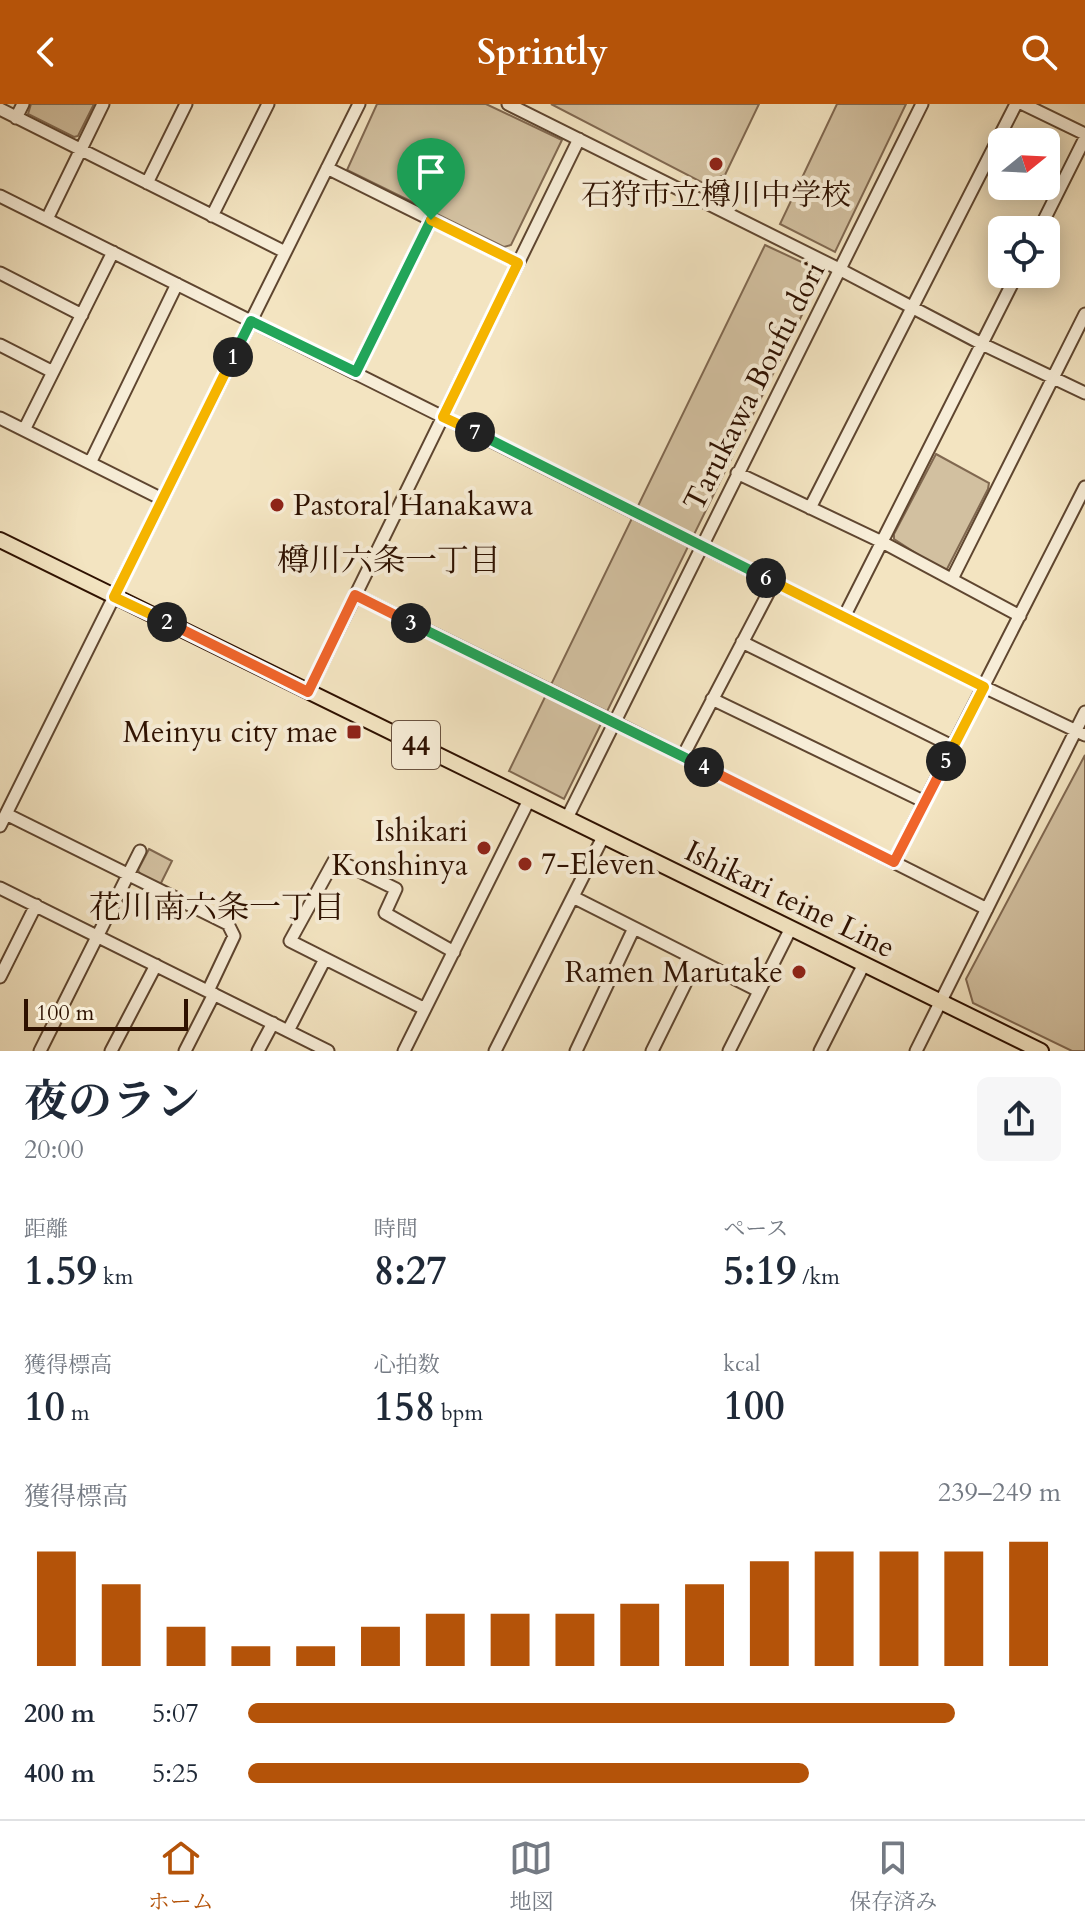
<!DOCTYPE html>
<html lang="ja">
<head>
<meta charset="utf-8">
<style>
	body { margin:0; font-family:Cardo,"Noto Serif JP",serif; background:#f6f6f7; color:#1f2937; height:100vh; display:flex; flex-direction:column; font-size:30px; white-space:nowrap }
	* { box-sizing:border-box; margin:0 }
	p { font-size:26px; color:#747a83 }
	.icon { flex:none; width:44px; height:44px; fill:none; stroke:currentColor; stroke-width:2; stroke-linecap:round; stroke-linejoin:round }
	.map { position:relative; height:947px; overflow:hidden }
	.details { display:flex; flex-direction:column; background:#fff; flex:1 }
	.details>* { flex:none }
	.needle { width:52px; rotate:72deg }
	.fabs { position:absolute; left:988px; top:24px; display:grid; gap:16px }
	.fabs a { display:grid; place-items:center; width:72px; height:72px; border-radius:12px; background:#fff; box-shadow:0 4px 20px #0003; font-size:40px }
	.scale { position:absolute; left:24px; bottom:20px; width:164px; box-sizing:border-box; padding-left:8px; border:4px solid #2e1100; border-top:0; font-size:22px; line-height:28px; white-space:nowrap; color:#2e1100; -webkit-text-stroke:6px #f7edd7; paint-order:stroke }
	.pin { position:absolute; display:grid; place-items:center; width:68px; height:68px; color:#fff; margin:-82px -34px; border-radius:50% 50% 50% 0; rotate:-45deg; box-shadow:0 0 8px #0007 }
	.pin .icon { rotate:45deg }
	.km { position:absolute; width:40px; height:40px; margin:-20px; border-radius:50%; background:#222; color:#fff; font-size:22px; line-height:40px; text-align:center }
	.round { display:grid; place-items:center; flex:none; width:84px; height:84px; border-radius:12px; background:#f6f6f7 }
	.head { display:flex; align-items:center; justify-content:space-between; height:136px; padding:0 24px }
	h1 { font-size:44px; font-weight:700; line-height:60px }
	.stats { display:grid; grid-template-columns:repeat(3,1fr); gap:12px; height:136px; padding:8px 24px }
	.stats div { display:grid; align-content:center }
	.stats b { font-size:40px; font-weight:700 }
	.stats small { font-size:22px; font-weight:400 }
	.stats p { font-size:22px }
	.chart { height:224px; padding:16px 24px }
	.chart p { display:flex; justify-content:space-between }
	.chart svg { width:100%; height:144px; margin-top:8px; stroke:#b45309; stroke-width:6 }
	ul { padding:0 24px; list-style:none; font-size:26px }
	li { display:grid; grid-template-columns:128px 96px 1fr; align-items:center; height:60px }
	li i { height:20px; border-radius:10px; background:#b45309 }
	header { display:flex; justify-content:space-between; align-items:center; height:104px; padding:0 24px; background:#b45309; color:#fff; font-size:36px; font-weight:700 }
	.dock { display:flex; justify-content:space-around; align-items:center; height:112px; border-top:2px solid #e0e1e3; background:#fff; font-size:22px; color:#747a83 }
	.dock a { display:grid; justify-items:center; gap:4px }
	.dock .selected { color:#b45309 }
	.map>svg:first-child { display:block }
</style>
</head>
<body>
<header><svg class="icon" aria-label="back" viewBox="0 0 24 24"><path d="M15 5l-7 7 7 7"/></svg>Sprintly<svg class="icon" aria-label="search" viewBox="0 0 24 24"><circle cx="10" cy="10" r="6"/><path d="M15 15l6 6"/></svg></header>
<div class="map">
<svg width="1085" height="947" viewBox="0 0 1085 947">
	<rect width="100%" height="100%" fill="#f3e4c1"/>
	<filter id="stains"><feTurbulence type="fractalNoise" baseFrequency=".0025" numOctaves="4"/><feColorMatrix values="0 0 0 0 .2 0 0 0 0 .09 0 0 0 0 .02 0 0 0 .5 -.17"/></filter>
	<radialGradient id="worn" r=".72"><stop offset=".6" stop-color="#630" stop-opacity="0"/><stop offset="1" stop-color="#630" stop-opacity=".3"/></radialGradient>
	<path fill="#d2c0a0" stroke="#806850" stroke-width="2" d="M31,0h63l-16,32 -4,1 -46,-23z
		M377,0h109l76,36 -51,105 -7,2 -157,-77z
		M551,0h208l-34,71 -22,8z
		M837,0h69l-71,148 -55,-28z
		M765,141l58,27 -259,527 -55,-28z
		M936,350l53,29 -1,6 -41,80 -5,1 -48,-31v-5z
		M1085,651v296h-13l-99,-48 -7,-24z
		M149,745l23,12 -12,24 -20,-11 -2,-4z"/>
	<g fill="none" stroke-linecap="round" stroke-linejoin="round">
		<defs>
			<path id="minor" d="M508,0l331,165 143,75 103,49
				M1023,0l62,30
				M0,5l285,143
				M16,14l7,-14
				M327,64l191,95
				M147,79l39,-79
				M0,92l984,491 101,48
				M212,112l56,-112
				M47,115l56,-115
				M1039,126l46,-92
				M0,169l82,42
				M0,241l53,27
				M356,268l75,-152
				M0,314l162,81
				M24,326l89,-178
				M90,359l87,-179
				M737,369l145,69 138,74
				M810,404l206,-404
				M952,475l133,-265
				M355,491l259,127 373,187
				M844,513l173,-343
				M742,538l212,105
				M308,588l271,-553
				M712,595l213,103
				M683,652l91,-174
				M6,710l222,110 6,12 -26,55
				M567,714l355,-714
				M0,722l359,-722
				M894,758l191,-375
				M0,784l328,163
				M573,793l186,94
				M0,873l36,-72
				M425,905l-135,-68 45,-82 61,30 -11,24 69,39
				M288,927l37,-72
				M40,947l100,-200
				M111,947l45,-86
				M185,947l29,-57
				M258,947l15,-28
				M404,947l125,-251
				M495,947l108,-214
				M576,947l58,-123
				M652,947l45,-91
				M729,947l62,-123
				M820,947l44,-87
				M916,947l169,-339"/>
			<path id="major" d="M0,436l1041,511"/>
		</defs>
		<use href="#minor" stroke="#5f4630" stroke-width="15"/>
		<use href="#major" stroke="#2e1100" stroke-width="18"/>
		<use href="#minor" stroke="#f7edd7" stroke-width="11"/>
		<use href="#major" stroke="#f3e4c1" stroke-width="14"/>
	</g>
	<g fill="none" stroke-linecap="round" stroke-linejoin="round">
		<defs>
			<path id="split-1" d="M233,253l18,-36 105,51 75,-152"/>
			<path id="split-2" d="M167,518l-53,-25 119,-240"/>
			<path id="split-3" d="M167,518l141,70 47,-97 56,28"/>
			<path id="split-4" d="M411,519l293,144"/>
			<path id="split-5" d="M704,663l190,95 52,-101"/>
			<path id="split-6" d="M766,474l218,109 -38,74"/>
			<path id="split-7" d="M475,328l291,146"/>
			<path id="split-8" d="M431,116l87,43 -75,154 32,15"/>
		</defs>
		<use href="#split-1" stroke="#fff" stroke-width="16"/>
		<use href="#split-2" stroke="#fff" stroke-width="16"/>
		<use href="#split-3" stroke="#fff" stroke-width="16"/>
		<use href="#split-4" stroke="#fff" stroke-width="16"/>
		<use href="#split-5" stroke="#fff" stroke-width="16"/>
		<use href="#split-6" stroke="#fff" stroke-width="16"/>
		<use href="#split-7" stroke="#fff" stroke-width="16"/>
		<use href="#split-8" stroke="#fff" stroke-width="16"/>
		<use href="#split-1" stroke="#22a559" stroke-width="10"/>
		<use href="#split-2" stroke="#f5b400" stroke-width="10"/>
		<use href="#split-3" stroke="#f0652b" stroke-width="10"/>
		<use href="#split-4" stroke="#22a559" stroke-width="10"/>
		<use href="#split-5" stroke="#f0652b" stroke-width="10"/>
		<use href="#split-6" stroke="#f5b400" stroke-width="10"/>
		<use href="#split-7" stroke="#22a559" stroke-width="10"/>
		<use href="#split-8" stroke="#f5b400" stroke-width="10"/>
	</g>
	<g fill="#8f2418" stroke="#f7edd7" stroke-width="3">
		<circle cx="716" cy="60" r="8"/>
		<circle cx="277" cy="401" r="8"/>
		<rect x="346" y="620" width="16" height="16" rx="4"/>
		<circle cx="484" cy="744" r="8"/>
		<circle cx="525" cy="760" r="8"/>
		<circle cx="799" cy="868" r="8"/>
	</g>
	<g text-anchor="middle" stroke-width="8" stroke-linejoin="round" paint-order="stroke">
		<rect fill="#f7edd7" stroke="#6a5340" stroke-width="2" x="392" y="617" width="48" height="48" rx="6"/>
		<g font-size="28" font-weight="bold" fill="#2e1100">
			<text x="416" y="651">44</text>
		</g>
		<g font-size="30" fill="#2e1100" stroke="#f7edd7" text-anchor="end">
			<text x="716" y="101" text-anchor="middle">石狩市立樽川中学校</text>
			<text x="293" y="411" text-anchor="start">Pastoral Hanakawa</text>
			<text x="338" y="638">Meinyu city mae</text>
			<text x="468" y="737">Ishikari<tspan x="468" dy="34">Konshinya</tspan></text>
			<text x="541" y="770" text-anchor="start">7-Eleven</text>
			<text x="783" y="878">Ramen Marutake</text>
		</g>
		<g font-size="30" fill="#2e1100" stroke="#f7edd7">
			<text transform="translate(754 282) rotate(-63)" y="10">Tarukawa Boufu dori</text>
			<text transform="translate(790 795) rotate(26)" y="10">Ishikari teine Line</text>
		</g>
		<g font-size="32" fill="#2e1100" stroke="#f7edd7">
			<text x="389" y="467">樽川六条一丁目</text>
			<text x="217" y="814">花川南六条一丁目</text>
		</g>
	</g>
	<rect width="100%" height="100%" filter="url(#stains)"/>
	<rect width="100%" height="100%" fill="url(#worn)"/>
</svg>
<div class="fabs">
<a><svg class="needle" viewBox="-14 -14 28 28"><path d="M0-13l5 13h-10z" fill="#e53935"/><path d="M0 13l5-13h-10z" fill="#747a83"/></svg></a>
<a><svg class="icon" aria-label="locate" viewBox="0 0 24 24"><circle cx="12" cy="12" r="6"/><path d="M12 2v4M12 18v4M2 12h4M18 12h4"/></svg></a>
</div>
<div class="scale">100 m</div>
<div class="pin" style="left:431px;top:116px;background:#1e9e55"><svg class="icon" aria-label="arrive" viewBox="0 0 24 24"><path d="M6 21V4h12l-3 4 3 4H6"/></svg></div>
<b class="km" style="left:233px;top:253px">1</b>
<b class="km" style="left:167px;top:518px">2</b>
<b class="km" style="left:411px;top:519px">3</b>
<b class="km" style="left:704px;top:663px">4</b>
<b class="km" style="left:946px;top:657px">5</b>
<b class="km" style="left:766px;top:474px">6</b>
<b class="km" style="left:475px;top:328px">7</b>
</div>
<section class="details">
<div class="head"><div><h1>夜のラン</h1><p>20:00</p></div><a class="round"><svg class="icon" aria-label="share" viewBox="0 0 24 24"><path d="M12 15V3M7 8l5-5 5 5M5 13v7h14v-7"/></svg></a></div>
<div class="stats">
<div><p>距離</p><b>1.59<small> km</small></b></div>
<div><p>時間</p><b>8:27</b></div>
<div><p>ペース</p><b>5:19<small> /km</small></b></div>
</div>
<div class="stats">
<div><p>獲得標高</p><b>10<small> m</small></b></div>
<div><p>心拍数</p><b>158<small> bpm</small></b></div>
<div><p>kcal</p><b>100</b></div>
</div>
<div class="chart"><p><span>獲得標高</span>239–249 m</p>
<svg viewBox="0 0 160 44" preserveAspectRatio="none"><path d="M5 44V9M15 44V19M25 44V32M35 44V38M45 44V38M55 44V32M65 44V28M75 44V28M85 44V28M95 44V25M105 44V19M115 44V12M125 44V9M135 44V9M145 44V9M155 44V6"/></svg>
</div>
<ul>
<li><b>200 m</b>5:07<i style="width:87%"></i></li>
<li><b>400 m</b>5:25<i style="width:69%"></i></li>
</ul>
</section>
<nav class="dock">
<a class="selected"><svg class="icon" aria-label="home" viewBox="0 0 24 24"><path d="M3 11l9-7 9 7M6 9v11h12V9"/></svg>ホーム</a>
<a><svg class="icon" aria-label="map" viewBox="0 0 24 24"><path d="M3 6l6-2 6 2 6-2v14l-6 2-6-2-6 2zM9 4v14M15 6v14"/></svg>地図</a>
<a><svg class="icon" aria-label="saved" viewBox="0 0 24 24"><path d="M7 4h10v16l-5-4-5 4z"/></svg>保存済み</a>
</nav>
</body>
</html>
